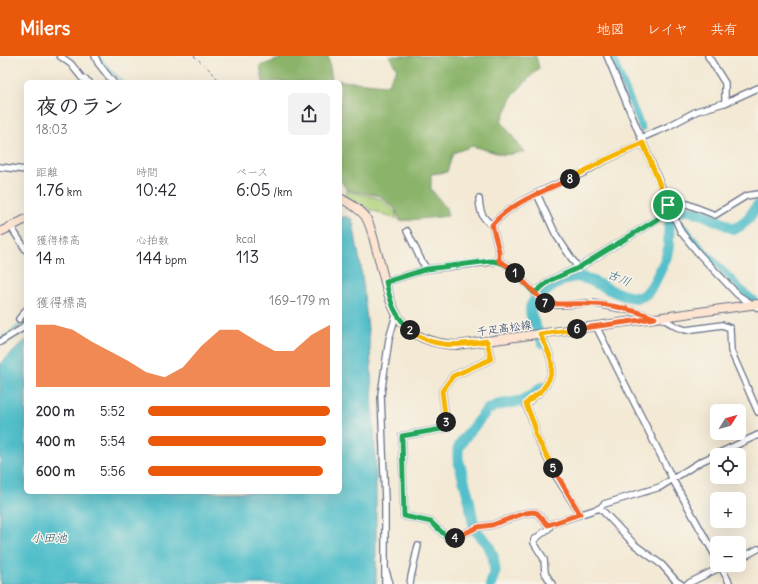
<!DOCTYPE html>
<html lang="ja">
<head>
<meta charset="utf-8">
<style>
	body { margin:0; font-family:Delius,"Klee One",sans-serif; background:#f2f2f3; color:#2b2b33; height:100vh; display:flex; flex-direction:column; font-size:15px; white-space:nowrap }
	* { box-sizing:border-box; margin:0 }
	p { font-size:13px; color:#7c7c81 }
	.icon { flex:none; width:22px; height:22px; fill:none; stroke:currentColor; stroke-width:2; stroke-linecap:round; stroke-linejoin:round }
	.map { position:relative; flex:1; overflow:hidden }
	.drawer { position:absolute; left:24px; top:24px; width:318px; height:414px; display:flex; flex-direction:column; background:#fff; border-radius:6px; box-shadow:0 4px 16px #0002 }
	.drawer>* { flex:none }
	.needle { width:26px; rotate:53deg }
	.fabs { position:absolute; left:710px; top:348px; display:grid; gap:8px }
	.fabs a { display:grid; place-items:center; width:36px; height:36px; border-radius:6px; background:#fff; box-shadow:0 4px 16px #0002; font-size:20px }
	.pin { position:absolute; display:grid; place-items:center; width:34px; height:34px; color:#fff; margin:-17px; border:2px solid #fff; border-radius:50%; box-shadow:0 1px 4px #0007 }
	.km { position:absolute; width:20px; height:20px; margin:-10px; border-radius:50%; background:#222; color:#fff; font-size:11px; line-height:20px; text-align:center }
	.round { display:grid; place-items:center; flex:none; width:42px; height:42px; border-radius:6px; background:#f2f2f3 }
	.summary { display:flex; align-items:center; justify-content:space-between; height:68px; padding:0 12px }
	h1 { font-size:22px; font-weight:600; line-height:30px }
	.stats { display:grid; grid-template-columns:repeat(3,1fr); gap:6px; height:68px; padding:4px 12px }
	.stats div { display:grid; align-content:center }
	.stats b { font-size:17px; font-weight:600 }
	.stats small { font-size:11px; font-weight:400 }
	.stats p { font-size:11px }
	.chart { height:112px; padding:8px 12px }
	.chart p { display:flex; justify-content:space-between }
	.chart svg { width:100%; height:72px; margin-top:4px; fill:#ea580c; opacity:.7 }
	ul { padding:0 12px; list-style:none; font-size:13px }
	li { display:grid; grid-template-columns:64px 48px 1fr; align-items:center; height:30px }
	li i { height:10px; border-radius:5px; background:#ea580c }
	header { display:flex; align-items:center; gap:24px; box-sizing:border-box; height:56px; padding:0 20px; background:#ea580c; color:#fff }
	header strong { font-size:19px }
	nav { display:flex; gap:22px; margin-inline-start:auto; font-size:14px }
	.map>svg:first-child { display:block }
</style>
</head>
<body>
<header>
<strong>Milers</strong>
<nav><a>地図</a><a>レイヤ</a><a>共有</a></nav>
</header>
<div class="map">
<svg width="758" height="528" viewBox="0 0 758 528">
	<rect width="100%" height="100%" fill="#f7f3e8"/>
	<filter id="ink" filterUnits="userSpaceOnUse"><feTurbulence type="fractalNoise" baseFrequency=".025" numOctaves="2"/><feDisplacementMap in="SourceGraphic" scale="8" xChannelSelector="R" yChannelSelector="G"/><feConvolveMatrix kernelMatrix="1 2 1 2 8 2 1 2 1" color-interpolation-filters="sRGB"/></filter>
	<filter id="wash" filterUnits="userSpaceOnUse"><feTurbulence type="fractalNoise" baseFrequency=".012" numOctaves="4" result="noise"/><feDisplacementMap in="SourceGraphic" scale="16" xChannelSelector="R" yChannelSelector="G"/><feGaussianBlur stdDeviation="0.9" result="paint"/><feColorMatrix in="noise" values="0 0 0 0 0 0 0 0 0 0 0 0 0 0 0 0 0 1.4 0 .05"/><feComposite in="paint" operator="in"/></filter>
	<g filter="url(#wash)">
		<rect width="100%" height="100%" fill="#f3e9d4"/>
		<path fill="#afd27b" stroke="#65806c" d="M347,135l34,8 15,14v6c-17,-7 -36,-12 -52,-21z"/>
		<path fill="#8bb46b" stroke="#537264" d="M288,0h40l4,24 55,5 10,-16 -8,-13h147l3,12 -25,26 -13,27 23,31 -20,3 -32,-9 -19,7 -6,19 -16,2v15l15,19 2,8 -48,5 -5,-12 -15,-13 -33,-6 -7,-10v-98h-77l-3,-16z"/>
		<path fill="#52bfcb" stroke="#367794" d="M340,161h7l5,2 9,49 9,79 6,131v106h-376v-220l26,-24v152h314z"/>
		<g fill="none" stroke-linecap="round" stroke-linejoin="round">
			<path stroke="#52bfcb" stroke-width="2" d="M99,0l1,3 22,23
				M0,283l26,-18"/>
			<path stroke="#52bfcb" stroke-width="7" d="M612,0l30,72
				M686,173l7,10 50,52 11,9"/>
			<path stroke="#52bfcb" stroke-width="11" d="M543,287c-4,-9 -15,-29 -12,-37 2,-6 10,-12 15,-15 36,-28 42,-8 77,4 5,1 11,4 17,2 8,-2 12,-11 16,-18 4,-9 10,-18 12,-28 2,-11 -1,-22 3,-33 9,-20 50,5 63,11 13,-5 16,-14 24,-24
				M491,528l4,-13 -2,-15 -5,-12 -11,-12 -4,-10 -4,-23 -11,-40v-10l4,-8 25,-31 11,-5 24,-4 12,-7 8,-7"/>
		</g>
	</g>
	<g filter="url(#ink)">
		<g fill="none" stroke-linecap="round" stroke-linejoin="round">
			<defs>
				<path id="street" d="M60,0l11,8 11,14 7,4
					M95,0l3,7 15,19
					M607,0l64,154 10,22 18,22 39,41 20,13
					M708,0l17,27v20
					M641,82l26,-11 30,-16 30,-9 31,-14
					M0,111l26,3
					M537,138l19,41 22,33 86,-53 4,-10 19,-1 28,11 31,-19 12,-2
					M479,143c1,13 3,19 13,26
					M11,171l15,23
					M407,175l15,31 5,7
					M499,205v-10l-7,-26c20,-24 64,-40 93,-53 7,-4 14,-9 21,-12 12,-6 25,-11 37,-17
					M386,226l41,-13 72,-8 9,5 37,37 13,2 34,-2 41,8 20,6
					M534,237l17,-13 27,-12
					M660,261l17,10 9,3 36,-5 8,3 1,23 27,61
					M19,263l7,-9
					M596,270l77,154 44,79
					M540,278c10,21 20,34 2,56 -4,5 -12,8 -16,15l9,22v7l21,42 24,38
					M487,285l4,18 -38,17 -11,15 5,37 -45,8 2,80 27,6 17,16 3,1 4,-1 23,-11 14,-2 33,-12 8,-1 4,1 11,12 52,-17 4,-4 56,-17 40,-25 58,-27
					M0,286l21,-13 5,-5
					M600,452l35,37 27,20 14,16 5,3
					M548,469l1,3 -15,12v3l10,16 1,14 7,11
					M739,503l19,-10
					M720,509l10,19
					M386,515l4,13
					M385,528v-82l-4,-107 8,-56 7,-24
					M410,528l1,-7 7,-31
					M687,528l38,-19"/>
				<path id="secondary" d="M340,142c9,5 19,10 25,18 6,9 8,21 11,32 15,52 14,94 81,97l301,-41
					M0,176l26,-13"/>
			</defs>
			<use href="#street" stroke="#677087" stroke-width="8"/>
			<use href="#secondary" stroke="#677087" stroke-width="10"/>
			<path stroke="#677087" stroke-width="1" stroke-dasharray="3 3" stroke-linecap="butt" d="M194,0l17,15 9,11"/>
			<use href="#street" stroke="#fff" stroke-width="5.5"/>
			<use href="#secondary" stroke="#fde4d1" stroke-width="8"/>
		</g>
	</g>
	<g fill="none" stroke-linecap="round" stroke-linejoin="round" filter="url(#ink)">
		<defs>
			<path id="split-1" d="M515,217l19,20 17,-13 27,-12 86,-53 4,-10"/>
			<path id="split-2" d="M410,274c-16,-16 -19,-26 -24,-48l41,-13 63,-8c11,0 17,4 25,12"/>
			<path id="split-3" d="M410,274c25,20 49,15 77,11l4,18 -38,17 -11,15 4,31"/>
			<path id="split-4" d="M446,366l1,6 -45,8 2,80 27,6 17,16 3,1 4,-1"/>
			<path id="split-5" d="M455,482l23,-11 14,-2 33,-12 8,-1 4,1 11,12 32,-11 -27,-46"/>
			<path id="split-6" d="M553,412l-18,-34v-7l-9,-23c4,-6 12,-9 16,-14 18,-22 8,-35 -2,-56l37,-5"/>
			<path id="split-7" d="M545,247c16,2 31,0 46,1 21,0 45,7 64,14l-78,11"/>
			<path id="split-8" d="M545,247l-37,-37 -9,-5v-10l-7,-26c18,-22 52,-34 78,-46"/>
			<path id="split-9" d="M570,123l35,-19 38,-17 25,62"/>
		</defs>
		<use href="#split-1" stroke="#fff" stroke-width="8"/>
		<use href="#split-2" stroke="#fff" stroke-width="8"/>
		<use href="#split-3" stroke="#fff" stroke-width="8"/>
		<use href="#split-4" stroke="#fff" stroke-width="8"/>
		<use href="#split-5" stroke="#fff" stroke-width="8"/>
		<use href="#split-6" stroke="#fff" stroke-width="8"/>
		<use href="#split-7" stroke="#fff" stroke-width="8"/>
		<use href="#split-8" stroke="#fff" stroke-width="8"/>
		<use href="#split-9" stroke="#fff" stroke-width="8"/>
		<use href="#split-1" stroke="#22a559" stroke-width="5"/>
		<use href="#split-2" stroke="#22a559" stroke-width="5"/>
		<use href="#split-3" stroke="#f5b400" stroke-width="5"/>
		<use href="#split-4" stroke="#22a559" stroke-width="5"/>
		<use href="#split-5" stroke="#f0652b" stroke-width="5"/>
		<use href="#split-6" stroke="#f5b400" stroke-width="5"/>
		<use href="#split-7" stroke="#f0652b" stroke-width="5"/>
		<use href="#split-8" stroke="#f0652b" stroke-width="5"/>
		<use href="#split-9" stroke="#f5b400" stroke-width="5"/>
	</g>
	<g text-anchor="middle" stroke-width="3" stroke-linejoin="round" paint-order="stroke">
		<g font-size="11" fill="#1b2f5e" stroke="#f7f3e8">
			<text transform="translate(504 272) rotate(-8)" y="4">千疋高松線</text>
		</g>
		<g font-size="12" font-style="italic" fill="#2c5a7f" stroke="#f7f3e8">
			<text transform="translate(619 222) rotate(23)" y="4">古川</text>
			<text x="49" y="486">小田池</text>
		</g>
	</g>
</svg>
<div class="fabs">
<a><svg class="needle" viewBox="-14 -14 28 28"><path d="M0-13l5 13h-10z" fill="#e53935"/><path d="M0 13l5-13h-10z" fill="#7c7c81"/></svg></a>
<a><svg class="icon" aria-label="locate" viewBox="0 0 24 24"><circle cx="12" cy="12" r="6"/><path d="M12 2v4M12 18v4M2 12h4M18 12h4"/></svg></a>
<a>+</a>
<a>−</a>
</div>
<div class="pin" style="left:668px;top:149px;background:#1e9e55"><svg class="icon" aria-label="arrive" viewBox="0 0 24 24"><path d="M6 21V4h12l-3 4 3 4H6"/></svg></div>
<b class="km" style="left:515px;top:217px">1</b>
<b class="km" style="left:410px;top:274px">2</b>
<b class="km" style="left:446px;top:366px">3</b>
<b class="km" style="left:455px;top:482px">4</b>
<b class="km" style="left:553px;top:412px">5</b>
<b class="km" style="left:577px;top:273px">6</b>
<b class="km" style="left:545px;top:247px">7</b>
<b class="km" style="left:570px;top:123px">8</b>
<section class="drawer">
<div class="summary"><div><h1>夜のラン</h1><p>18:03</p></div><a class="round"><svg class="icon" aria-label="share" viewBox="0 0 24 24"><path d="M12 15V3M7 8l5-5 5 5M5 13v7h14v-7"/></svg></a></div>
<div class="stats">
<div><p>距離</p><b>1.76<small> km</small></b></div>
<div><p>時間</p><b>10:42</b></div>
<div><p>ペース</p><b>6:05<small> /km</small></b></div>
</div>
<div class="stats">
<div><p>獲得標高</p><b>14<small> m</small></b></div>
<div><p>心拍数</p><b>144<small> bpm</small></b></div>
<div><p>kcal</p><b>113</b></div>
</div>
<div class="chart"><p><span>獲得標高</span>169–179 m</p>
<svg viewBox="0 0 160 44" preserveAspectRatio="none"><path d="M0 44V6L10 6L20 9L30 16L40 22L50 28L60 35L70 38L80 32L90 19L100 9L110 9L120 16L130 22L140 22L150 12L160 6V44z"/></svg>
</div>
<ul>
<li><b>200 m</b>5:52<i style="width:100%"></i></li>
<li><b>400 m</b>5:54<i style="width:98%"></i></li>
<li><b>600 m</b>5:56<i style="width:96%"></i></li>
</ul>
</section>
</div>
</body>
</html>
